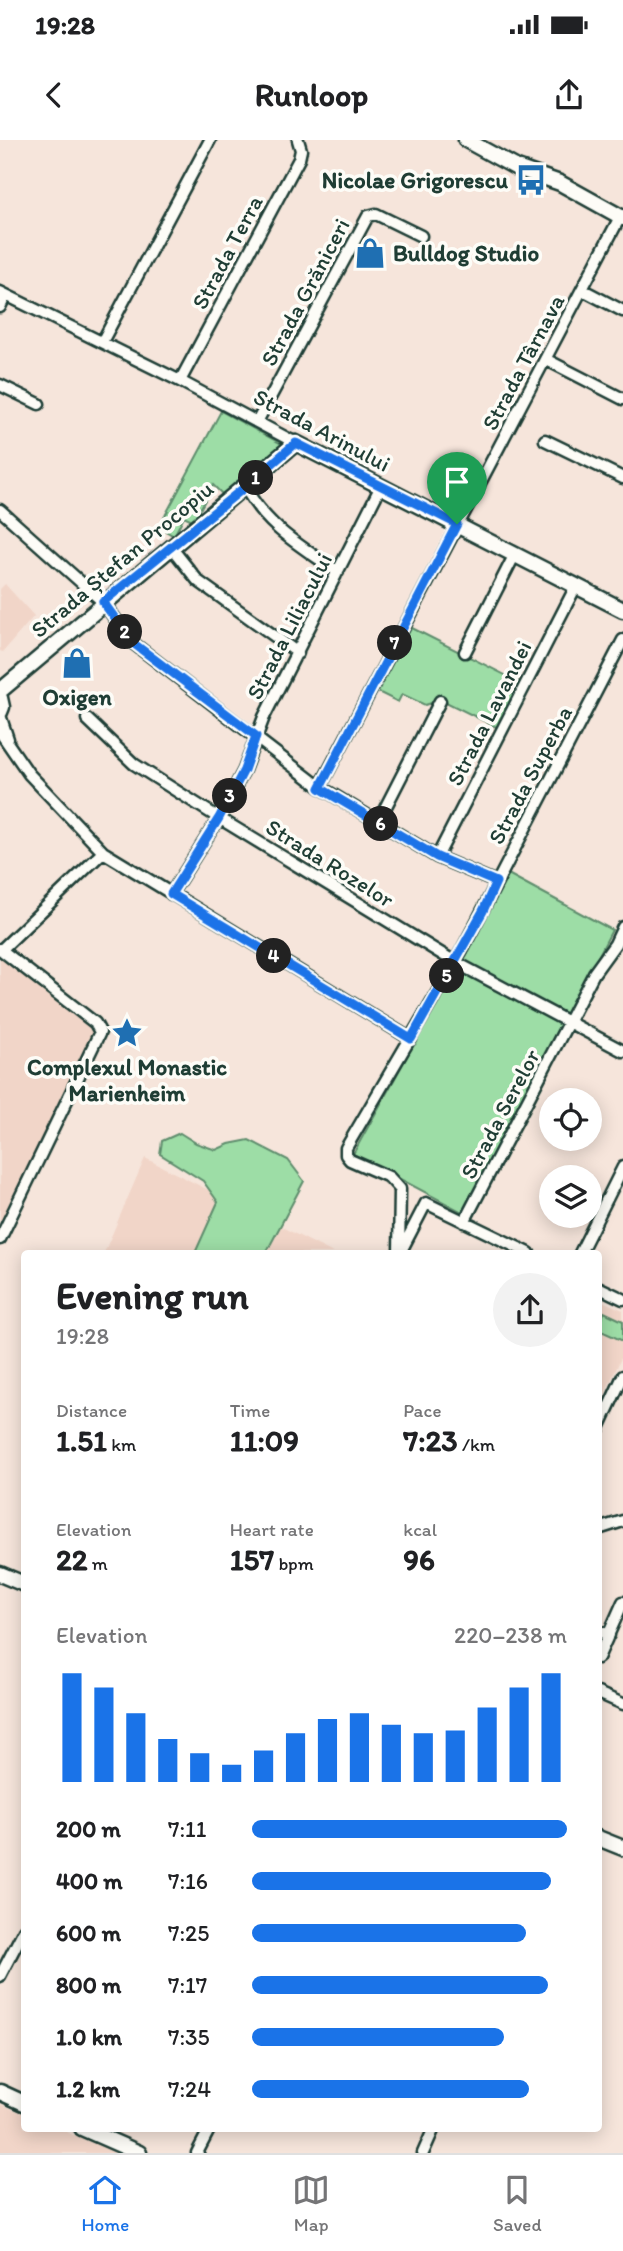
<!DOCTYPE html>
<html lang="en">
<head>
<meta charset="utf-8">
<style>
	body { margin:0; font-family:Itim,sans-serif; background:#f2f2f2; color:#202124; height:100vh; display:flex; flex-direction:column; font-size:26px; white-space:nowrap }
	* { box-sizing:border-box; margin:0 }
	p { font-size:23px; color:#757577 }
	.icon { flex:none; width:38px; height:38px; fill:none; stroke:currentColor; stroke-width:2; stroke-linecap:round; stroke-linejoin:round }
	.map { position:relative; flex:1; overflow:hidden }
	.details { position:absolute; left:21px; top:1110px; width:581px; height:882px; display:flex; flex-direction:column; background:#fff; border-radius:7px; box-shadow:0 4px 18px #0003 }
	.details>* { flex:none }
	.fabs { position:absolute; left:539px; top:948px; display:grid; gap:14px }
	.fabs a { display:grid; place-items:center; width:63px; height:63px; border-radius:50%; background:#fff; box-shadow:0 4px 18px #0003; font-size:35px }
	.pin { position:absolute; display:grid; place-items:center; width:60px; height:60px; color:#fff; margin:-72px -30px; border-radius:50% 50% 50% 0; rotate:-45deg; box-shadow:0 0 7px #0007 }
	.pin .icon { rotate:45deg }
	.km { position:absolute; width:35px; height:35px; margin:-18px; border-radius:50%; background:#222; color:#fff; font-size:19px; line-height:35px; text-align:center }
	.round { display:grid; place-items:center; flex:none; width:74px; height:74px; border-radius:37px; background:#f2f2f2 }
	.head { display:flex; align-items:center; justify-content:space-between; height:119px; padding:0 35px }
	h1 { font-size:38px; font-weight:700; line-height:52px }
	.figures { display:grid; grid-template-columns:repeat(3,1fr); gap:10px; height:119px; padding:7px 35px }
	.figures div { display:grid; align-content:center }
	.figures b { font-size:30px; font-weight:700 }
	.figures small { font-size:19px; font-weight:400 }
	.figures p { font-size:19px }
	.chart { height:196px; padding:14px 35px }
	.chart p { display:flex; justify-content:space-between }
	.chart svg { width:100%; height:126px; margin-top:7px; stroke:#1a73e8; stroke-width:6 }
	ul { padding:0 35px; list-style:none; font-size:23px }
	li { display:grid; grid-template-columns:112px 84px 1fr; align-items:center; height:52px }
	li i { height:18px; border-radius:9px; background:#1a73e8 }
	.status { display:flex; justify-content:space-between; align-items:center; height:49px; padding:0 35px; background:#fff; direction:ltr }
	.status svg { height:19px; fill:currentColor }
	header { display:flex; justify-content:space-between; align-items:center; height:91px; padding:0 35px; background:#fff; font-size:32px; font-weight:700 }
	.dock { display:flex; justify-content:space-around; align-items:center; height:98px; border-top:2px solid #e0e0e0; background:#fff; font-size:19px; color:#757577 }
	.dock a { display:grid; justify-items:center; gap:4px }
	.dock .active { color:#1a73e8 }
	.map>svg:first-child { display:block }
</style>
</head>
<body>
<div class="status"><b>19:28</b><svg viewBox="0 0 49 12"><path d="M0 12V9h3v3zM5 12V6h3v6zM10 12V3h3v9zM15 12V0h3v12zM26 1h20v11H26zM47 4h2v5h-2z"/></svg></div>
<header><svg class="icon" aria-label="back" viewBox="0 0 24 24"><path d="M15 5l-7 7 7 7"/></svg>Runloop<svg class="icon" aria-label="share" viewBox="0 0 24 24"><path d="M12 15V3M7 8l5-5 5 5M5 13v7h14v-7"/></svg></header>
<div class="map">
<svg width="623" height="2013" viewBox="0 0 623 2013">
	<rect width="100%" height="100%" fill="#f6e5db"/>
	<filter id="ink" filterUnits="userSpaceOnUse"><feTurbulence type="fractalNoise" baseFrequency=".0143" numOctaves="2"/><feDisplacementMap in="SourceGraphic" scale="14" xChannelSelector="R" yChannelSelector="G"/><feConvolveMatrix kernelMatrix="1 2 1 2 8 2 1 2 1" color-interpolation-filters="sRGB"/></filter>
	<g filter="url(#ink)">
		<path fill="#f1d5c8" d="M5,444l29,32 -31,36 -3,-1v-62z
			M0,815l95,76 -95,198z
			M145,1018l188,95h-229z
			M602,1161l21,9v44l-24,52 -1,-97z
			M0,1964l24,10v14h33l58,25h-115z"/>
		<path fill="#9ddda6" stroke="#5e8d6d" stroke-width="2" d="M221,271l61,33 -60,50 -9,-9 -19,36 -10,-5 -10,20 -15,-9z
			M408,486l111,56 -21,46 -60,-30 -3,4 -10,3 -23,-11 -4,8 -22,-11z
			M508,734l104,56 -148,283 -111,-59z
			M180,993l16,10 20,7 13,-6 20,-4 39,20 16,21 -38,72h-71l23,-51 -15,-21 -43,-27 2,-13z
			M604,1172l19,9v20l-24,-11z"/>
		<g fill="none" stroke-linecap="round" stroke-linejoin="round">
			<defs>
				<path id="street" d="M583,150l40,21
					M0,152l180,89 116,62
					M0,167l6,-12
					M102,202l108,-202
					M547,220l76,39
					M180,241l119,-222 2,-9 -3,-10
					M0,245l39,19
					M257,282l111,-206 8,-2 45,22
					M545,300l78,38
					M245,347c22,41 56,59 93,85
					M0,370l103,92 30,41 187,144 117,70 59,25
					M171,407l27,34 100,72
					M465,512l50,-98
					M0,575l8,24
					M87,579l47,45 85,54 236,144 168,89
					M0,592l29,42 74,78 308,187
					M320,647l300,-570
					M378,682l62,-121
					M437,717l139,-271
					M171,754l48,-76 25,-48 20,-53 117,-231
					M0,809l95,74 5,9 -100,207
					M1,810l102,-98
					M464,1082l130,-249 21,-29 8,-17
					M399,1113l1,-64 -11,-12 -39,-17 -4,-5v-7l116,-198 161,-310
					M400,1113l26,-50 103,50
					M580,1113l43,-86
					M598,1147l25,12
					M598,1290l25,-54
					M598,1389l25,-8
					M598,1491l11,4
					M598,1518l25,-56
					M598,1553l25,11
					M0,1836l24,-46
					M197,2013l13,-25
					M423,2013l11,-25"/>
				<path id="secondary" d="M466,0l51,28 43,15 63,35
					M0,551l296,-248 327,167
					M0,558l2,9 -2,5
					M0,1434l24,10
					M598,1698l25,10
					M0,1952l24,11
					M82,1988l57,25"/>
			</defs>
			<use href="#street" stroke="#1f3d34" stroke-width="15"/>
			<use href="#secondary" stroke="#1f3d34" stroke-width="19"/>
			<use href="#street" stroke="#fdfcf7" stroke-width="10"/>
			<use href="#secondary" stroke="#fdfcf7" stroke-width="14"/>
		</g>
	</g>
	<g fill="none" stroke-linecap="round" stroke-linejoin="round" filter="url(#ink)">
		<defs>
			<path id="route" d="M296,303l161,81 -137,264 117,69 59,25 -13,29 -72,128 -240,-145 48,-76 25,-48 12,-34 -123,-93 -30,-41 142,-115z"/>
		</defs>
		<use href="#route" stroke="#fff" stroke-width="14"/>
		<use href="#route" stroke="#1a73e8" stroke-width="9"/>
	</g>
	<defs>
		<symbol id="bus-bare" viewBox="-9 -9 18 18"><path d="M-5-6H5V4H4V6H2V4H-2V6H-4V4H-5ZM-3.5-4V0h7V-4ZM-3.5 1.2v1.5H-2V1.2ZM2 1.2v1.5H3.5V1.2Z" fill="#1f6fb2" stroke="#fdfcf7" stroke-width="2.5" paint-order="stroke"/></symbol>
		<symbol id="shop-bare" viewBox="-9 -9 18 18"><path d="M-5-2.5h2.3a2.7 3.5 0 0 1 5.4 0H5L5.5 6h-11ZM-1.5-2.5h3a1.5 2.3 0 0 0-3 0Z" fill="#1f6fb2" stroke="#fdfcf7" stroke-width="2.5" paint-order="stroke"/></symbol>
		<symbol id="sight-bare" viewBox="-9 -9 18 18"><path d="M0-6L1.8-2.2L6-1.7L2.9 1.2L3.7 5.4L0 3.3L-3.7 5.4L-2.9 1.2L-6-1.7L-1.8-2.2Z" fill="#1f6fb2" stroke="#fdfcf7" stroke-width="2.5" paint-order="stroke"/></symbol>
	</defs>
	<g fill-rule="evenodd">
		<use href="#bus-bare" x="509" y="18" width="44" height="44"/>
		<use href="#shop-bare" x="348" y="91" width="44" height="44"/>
		<use href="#shop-bare" x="55" y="501" width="44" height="44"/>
		<use href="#sight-bare" x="105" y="871" width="44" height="44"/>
	</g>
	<g text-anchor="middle" stroke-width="7" stroke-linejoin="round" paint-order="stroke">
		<g font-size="23" font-weight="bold" fill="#1f3d34" stroke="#fdfcf7">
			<text x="508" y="48" text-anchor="end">Nicolae Grigorescu</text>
			<text x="393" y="121" text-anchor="start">Bulldog Studio</text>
			<text x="77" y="565">Oxigen</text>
			<text x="127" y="935">Complexul Monastic<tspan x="127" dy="26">Marienheim</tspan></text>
		</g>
		<g font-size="23" fill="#1f3d34" stroke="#fdfcf7">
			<text transform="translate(227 112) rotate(-62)" y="8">Strada Terra</text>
			<text transform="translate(305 152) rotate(-62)" y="8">Strada Grăniceri</text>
			<text transform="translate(523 222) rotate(-62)" y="8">Strada Târnava</text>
			<text transform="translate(322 290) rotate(28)" y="8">Strada Arinului</text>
			<text transform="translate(122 419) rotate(-40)" y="8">Strada Ștefan Procopiu</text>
			<text transform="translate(289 486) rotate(-63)" y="8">Strada Liliacului</text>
			<text transform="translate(489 573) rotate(-63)" y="8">Strada Lavandei</text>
			<text transform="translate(530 635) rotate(-62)" y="8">Strada Superba</text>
			<text transform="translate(330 723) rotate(32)" y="8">Strada Rozelor</text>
			<text transform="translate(500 974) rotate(-62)" y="8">Strada Serelor</text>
		</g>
	</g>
</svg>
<div class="fabs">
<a><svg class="icon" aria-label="locate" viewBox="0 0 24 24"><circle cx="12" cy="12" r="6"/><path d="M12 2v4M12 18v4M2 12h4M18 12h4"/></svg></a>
<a><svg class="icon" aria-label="layers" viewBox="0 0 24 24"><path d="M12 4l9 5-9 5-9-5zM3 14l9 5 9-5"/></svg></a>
</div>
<div class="pin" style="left:457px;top:384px;background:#1e9e55"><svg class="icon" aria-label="arrive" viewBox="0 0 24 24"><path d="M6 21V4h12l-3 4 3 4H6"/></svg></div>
<b class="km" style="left:256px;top:338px">1</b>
<b class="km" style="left:125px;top:492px">2</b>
<b class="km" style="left:230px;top:656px">3</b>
<b class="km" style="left:274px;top:816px">4</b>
<b class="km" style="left:447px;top:836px">5</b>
<b class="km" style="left:381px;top:684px">6</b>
<b class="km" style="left:395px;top:503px">7</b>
<section class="details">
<div class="head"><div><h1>Evening run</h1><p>19:28</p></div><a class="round"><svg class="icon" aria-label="share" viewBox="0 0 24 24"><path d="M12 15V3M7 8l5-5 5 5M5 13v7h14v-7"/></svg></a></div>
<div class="figures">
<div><p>Distance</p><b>1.51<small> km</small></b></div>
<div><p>Time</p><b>11:09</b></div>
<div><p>Pace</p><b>7:23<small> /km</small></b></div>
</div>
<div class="figures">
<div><p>Elevation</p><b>22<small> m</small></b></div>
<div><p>Heart rate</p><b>157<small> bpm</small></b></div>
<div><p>kcal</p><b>96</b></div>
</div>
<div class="chart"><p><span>Elevation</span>220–238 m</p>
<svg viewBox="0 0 160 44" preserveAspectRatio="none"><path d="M5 44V6M15 44V11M25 44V20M35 44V29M45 44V34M55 44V38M65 44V33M75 44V27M85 44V22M95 44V20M105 44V24M115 44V27M125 44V26M135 44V18M145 44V11M155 44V6"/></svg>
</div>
<ul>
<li><b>200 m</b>7:11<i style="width:100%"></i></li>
<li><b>400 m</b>7:16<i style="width:95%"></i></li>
<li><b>600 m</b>7:25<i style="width:87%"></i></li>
<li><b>800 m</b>7:17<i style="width:94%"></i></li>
<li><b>1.0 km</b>7:35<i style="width:80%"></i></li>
<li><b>1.2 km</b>7:24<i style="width:88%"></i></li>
</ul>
</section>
</div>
<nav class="dock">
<a class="active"><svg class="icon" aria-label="home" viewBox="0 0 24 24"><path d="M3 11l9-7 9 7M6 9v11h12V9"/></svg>Home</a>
<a><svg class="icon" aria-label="map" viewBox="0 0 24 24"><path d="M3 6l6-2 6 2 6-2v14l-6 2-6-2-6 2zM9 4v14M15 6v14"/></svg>Map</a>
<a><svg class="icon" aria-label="saved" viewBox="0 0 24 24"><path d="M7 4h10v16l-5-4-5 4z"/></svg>Saved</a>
</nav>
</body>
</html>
